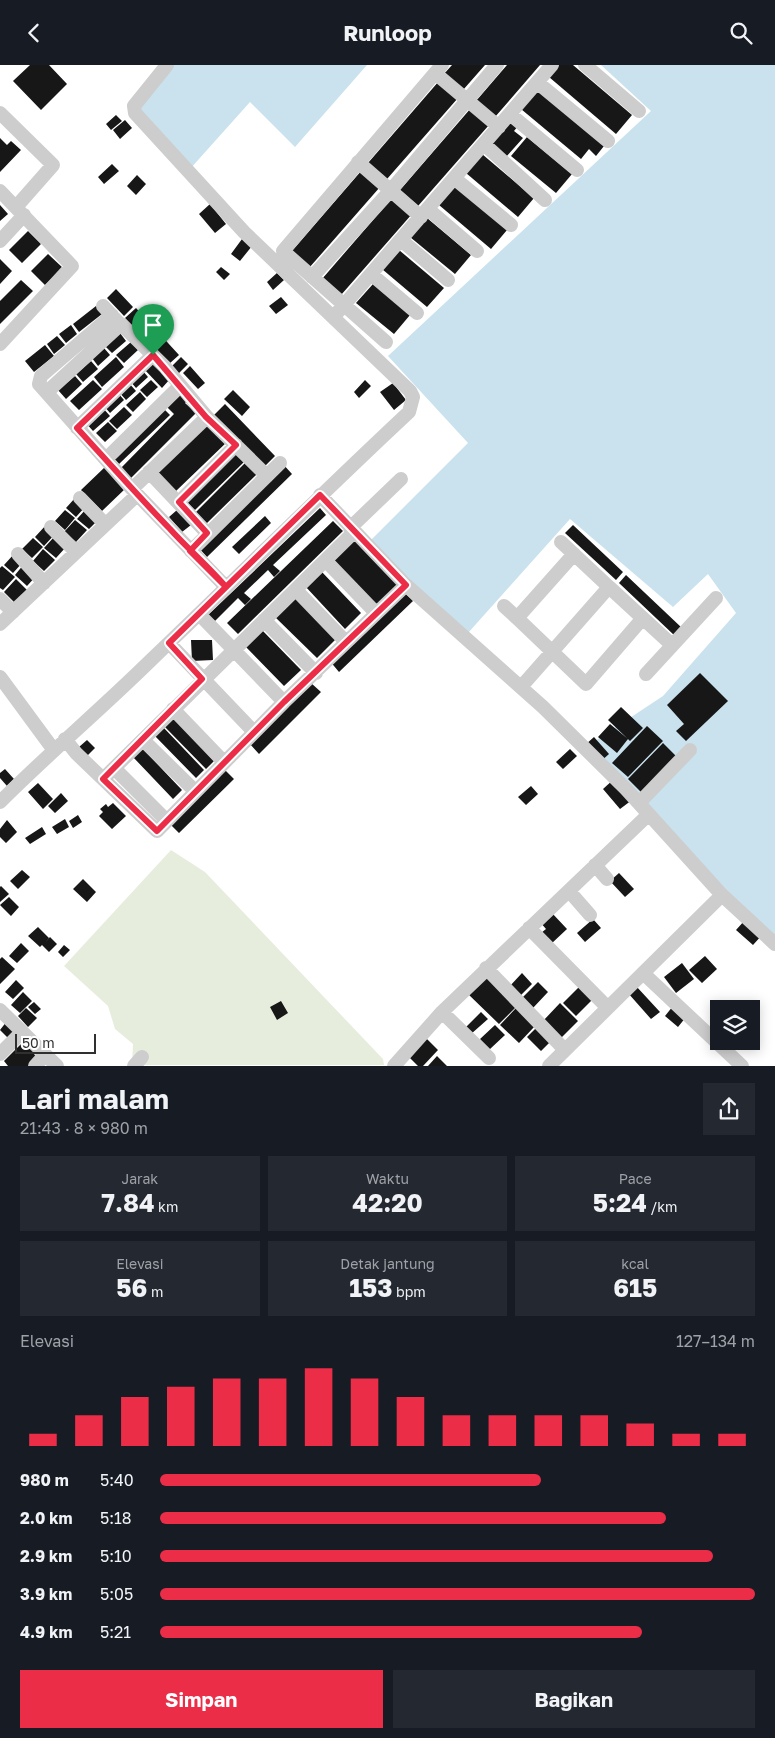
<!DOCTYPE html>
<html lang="id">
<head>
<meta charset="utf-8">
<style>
	body { margin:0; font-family:"Golos Text",sans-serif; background:#242831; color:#f1f3f6; height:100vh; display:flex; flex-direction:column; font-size:19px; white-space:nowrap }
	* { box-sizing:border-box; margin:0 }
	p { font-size:16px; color:#9ea1a6 }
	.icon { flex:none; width:28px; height:28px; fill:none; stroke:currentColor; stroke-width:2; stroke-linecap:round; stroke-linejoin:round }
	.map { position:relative; height:1001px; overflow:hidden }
	.drawer { display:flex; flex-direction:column; background:#171b24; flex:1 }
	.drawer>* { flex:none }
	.fabs { position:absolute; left:710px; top:935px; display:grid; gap:10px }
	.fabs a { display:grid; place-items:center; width:50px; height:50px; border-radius:0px; background:#171b24; box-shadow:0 2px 12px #0003; font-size:25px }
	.scale { position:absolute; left:15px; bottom:12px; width:81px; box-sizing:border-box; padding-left:5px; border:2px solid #303030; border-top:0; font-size:14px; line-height:18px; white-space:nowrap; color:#303030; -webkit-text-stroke:4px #fff; paint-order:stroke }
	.pin { position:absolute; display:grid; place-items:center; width:42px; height:42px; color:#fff; margin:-51px -21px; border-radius:50% 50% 50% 0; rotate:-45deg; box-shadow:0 0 5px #0007 }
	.pin .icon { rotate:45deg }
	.round { display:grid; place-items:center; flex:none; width:52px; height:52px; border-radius:0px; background:#242831 }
	.overview { display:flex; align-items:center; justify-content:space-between; height:85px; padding:0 20px }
	h1 { font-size:28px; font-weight:700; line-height:38px }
	.figures { display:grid; grid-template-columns:repeat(3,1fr); gap:8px; height:85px; padding:5px 20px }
	.figures div { display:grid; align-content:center; border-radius:0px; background:#242831; text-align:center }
	.figures b { font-size:25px; font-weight:700 }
	.figures small { font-size:14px; font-weight:400 }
	.figures p { font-size:14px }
	.chart { height:140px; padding:10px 20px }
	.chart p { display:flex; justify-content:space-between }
	.chart svg { width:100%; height:90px; margin-top:5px; stroke:#eb2d48; stroke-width:6 }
	.action { display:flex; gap:10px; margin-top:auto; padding:10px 20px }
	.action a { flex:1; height:58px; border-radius:0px; background:#eb2d48; color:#fff; font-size:20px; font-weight:700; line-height:58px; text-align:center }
	.action a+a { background:#242831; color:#f1f3f6 }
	ul { padding:0 20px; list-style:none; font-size:16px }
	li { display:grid; grid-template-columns:80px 60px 1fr; align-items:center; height:38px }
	li i { height:12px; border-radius:6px; background:#eb2d48 }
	header { display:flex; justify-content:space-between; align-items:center; height:65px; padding:0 20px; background:#171b24; font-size:22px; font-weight:700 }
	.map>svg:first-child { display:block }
</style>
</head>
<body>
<header><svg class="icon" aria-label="back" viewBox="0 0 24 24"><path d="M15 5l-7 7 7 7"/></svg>Runloop<svg class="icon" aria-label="search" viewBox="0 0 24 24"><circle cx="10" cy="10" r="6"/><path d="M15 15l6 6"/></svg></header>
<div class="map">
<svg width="775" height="1001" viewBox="0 0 775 1001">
	<rect width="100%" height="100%" fill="#fff"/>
	<path fill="#e7eddd" d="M171,785l34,22 178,187 1,6h-252l1,-21 -18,-15 -7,-23 -44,-40z"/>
	<path fill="#c9e2ee" d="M173,0h194l-72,82 -45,-45 -60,67 -54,-59z
		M601,0h174v876l-186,-196 74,-49 73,-83 -28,-39 -35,33 -103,-88 -102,114 -100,-90 100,-100 -80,-87 263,-245z"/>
	<path fill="#171717" d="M30,0h19l18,19 -26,26 -28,-29z
		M452,0h33l-22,25 -19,-16z
		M507,0h33l-45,52 -19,-16z
		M559,0h14l59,50 -16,19 -67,-57z
		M439,16l19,17 -71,81 -19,-16z
		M537,25l67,56 -8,10 -7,-7 -8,10 -60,-50z
		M471,43l18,17 -71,81 -18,-16z
		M116,50l6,6 -11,9 -5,-6z
		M125,55l7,8 -12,11 -7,-9z
		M510,55l8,6 -4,5 9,7 -17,19 -16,-14z
		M527,72l45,37 -16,19 -45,-37z
		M0,73l7,7 4,-4 10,9 -21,22z
		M482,89l52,44 -16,19 -52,-44z
		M112,99l7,7 -15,13 -6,-7z
		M362,105l18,17 -71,81 -18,-16z
		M137,110l9,9 -10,11 -9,-9z
		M455,121l52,44 -16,19 -52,-44z
		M393,132l19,17 -71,81 -19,-16z
		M210,139l16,20 -11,9 -16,-19z
		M0,140l8,9 -8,7z
		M427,153l44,37 -16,19 -45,-37z
		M28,166l13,13 -19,19 -13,-13z
		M242,174l10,7 -12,15 -9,-7z
		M399,185l45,38 -17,19 -45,-38z
		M48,189l15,14 -18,17 -14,-14z
		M0,194l12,12 -12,13z
		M221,202l9,7 -6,6 -8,-8z
		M277,208l7,7 -11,10 -6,-8z
		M21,215l12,11 -33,33v-23z
		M373,219l37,31 -16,19 -38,-31z
		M116,224l17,18 -9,9 -17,-18z
		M281,232l7,8 -12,9 -7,-8z
		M96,241l6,8 -23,18 -6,-8z
		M136,243l43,47 -10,9 -44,-46z
		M71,260l6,9 -11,9 -7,-9z
		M120,268l6,8 -14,12 -7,-7z
		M57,271l8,9 -11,9 -7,-10z
		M131,277l7,8 -14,13 -8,-8z
		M45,280l9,11 -20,16 -9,-11z
		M104,283l6,7 -12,11 -6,-8z
		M116,292l8,10 -22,20 -8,-10z
		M181,292l7,7 -10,10 -7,-7z
		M91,296l7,8 -15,13 -7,-8z
		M152,296l18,18 -8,9 -18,-19z
		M190,301l15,17 -7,6 -15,-16z
		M142,305l6,7 -12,11 -6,-7z
		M75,311l7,8 -16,15 -8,-9z
		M93,315l9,9 -23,21 -9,-9z
		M151,315l7,7 -11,10 -7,-7z
		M365,315l6,6 -12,12 -5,-6z
		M128,317l8,9 -10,9 -8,-9z
		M393,318l13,17 -12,10 -14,-18z
		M179,325l9,10 -3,3 11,10 -65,65 -10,-10 53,-54 -10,-10z
		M233,325l17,17 -8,9 -18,-17z
		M140,327l6,7 -13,13 -7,-7z
		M118,328l6,7 -14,13 -6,-7z
		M225,339l50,52 -11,11 -50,-52z
		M102,342l8,9 -17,15 -8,-9z
		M124,342l8,8 -15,14 -8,-8z
		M162,342l8,8 -51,49 -8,-8z
		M208,354l21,21 -53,51 -21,-21z
		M108,357l9,9 -12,11 -9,-9z
		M234,385l11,11 -50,49 -12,-12z
		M246,397l12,11 -52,51 -11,-11z
		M282,398l10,11 -85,83 -10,-11z
		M105,402l21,21 -24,23 -21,-21z
		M75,433l10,9 -9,10 -10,-9z
		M320,443l6,7 -53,50 7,6 -6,6 -6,-7 -24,23 7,6 -6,6 -7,-7 -23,23 -7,-6z
		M86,444l12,11 -9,9 -12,-10z
		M65,445l10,8 -10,12 -10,-9z
		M177,445l14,15 -9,7 -13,-15z
		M265,451l6,7 -32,31 -7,-7z
		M75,455l12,10 -11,12 -12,-10z
		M333,456l10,10 -105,103 -11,-11z
		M46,460l9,9 -11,12 -9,-9z
		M573,460l50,47 -7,8 -51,-47z
		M54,472l12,10 -10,11 -12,-10z
		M33,473l10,9 -11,11 -10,-9z
		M355,474l44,45 -22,21 -44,-45z
		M43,484l12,11 -11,11 -11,-10z
		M14,489l9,8 -10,11 -9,-8z
		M24,499l13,11 -10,11 -12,-11z
		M2,501l13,11 -12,13 -3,-2v-20z
		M321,506l40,42 -16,16 -40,-43z
		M626,510l56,53 -7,8 -56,-53z
		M16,514l11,11 -12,13 -11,-11z
		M402,525l11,11 -74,71 -10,-12z
		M294,531l43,42 -20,20 -43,-42z
		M261,564l40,41 -17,16 -40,-41z
		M191,575h21l1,20 -21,1z
		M700,608l28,28 -42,40 -10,-10 8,-7 -17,-19z
		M311,618l10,9 -62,62 -9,-10z
		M621,642l22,21 -13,13 -22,-21z
		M174,653l40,43 -8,8 -41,-42z
		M610,659l18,15 -11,14 -19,-16z
		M647,661l16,15 -35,36 -16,-14z
		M163,662l41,43 -8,8 -42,-43z
		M594,672l15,17 -9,8 -15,-17z
		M87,675l8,8 -8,8 -8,-9z
		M663,678l14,14 -35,36 -14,-14z
		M142,683l40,42 -9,9 -40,-42z
		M570,684l7,7 -14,13 -7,-7z
		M5,704l9,10 -7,7 -7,-8v-5z
		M225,705l9,9 -55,54 -9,-9z
		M614,714l18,21 -12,9 -17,-20z
		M38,718l15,16 -10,10 -15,-17z
		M531,721l7,8 -12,11 -8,-8z
		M61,728l7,8 -13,12 -7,-7z
		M113,738l13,13 -14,13 -13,-13 4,-4 -3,-3 6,-5 2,3z
		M78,750l4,7 -9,6 -4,-7z
		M65,754l4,8 -12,7 -5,-7z
		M7,755l10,12 -11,11 -6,-6v-8z
		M42,762l4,7 -16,10 -5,-6z
		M22,805l8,7 -12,12 -8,-8z
		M619,808l15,16 -9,8 -15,-16z
		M83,814l13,13 -9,10 -14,-13z
		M1,821l8,8 -9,8v-15z
		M9,832l10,10 -8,9 -11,-11z
		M551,847l16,17 -16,15 -10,-11 5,-4 -6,-7z
		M593,854l8,9 -16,14 -8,-9z
		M745,855l17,15 -9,10 -17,-15z
		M38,862l11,11 -5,6 6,-7 7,7 -8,8 -7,-7 -2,2 -12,-11z
		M21,878l8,8 -12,12 -8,-7z
		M64,880l6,5 -7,7 -5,-5z
		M705,891l12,13 -15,14 -13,-13z
		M2,892l13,12 -15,15v-25z
		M682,898l12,16 -18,14 -12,-16z
		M522,908l10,11 -13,13 -10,-10z
		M486,911l31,30 -18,18 -31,-30z
		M16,915l8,8 -11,11 -8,-7z
		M538,917l10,10 -16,17 -11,-10z
		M580,921l13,13 -17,17 -13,-13z
		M636,921l24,26 -9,7 -23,-26z
		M23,927l9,9 -12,12 -9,-8z
		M281,936l7,12 -11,7 -7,-13z
		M34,937l7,7 -6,5 -7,-7z
		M560,938l18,18 -17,17 -18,-17z
		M673,941l13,11 -8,10 -13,-11z
		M26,943l11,10 -9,9 -10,-11z
		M516,943l19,18 -16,17 -19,-18z
		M481,947l7,7 -17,15 -6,-6z
		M7,956l10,9 -9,8 -8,-8z
		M495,960l10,10 -15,14 -10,-10z
		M537,962l14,14 -10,10 -14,-14z
		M426,973l12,12 -15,16h-5l-10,-10z
		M26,974l12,11 -4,4 4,5 -7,7h-23l-4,-5z
		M437,991l10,10h-19z"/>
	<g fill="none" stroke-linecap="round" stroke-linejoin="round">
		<path stroke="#cdcdcd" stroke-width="14" d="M585,0l54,46
			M435,8l64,54
			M538,18l70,58
			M0,48l53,52 -37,42
			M510,49l67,56
			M484,79l61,56
			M358,97l63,55
			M454,113l57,47
			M0,126l72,75 -72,78
			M428,144l49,42
			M401,175l47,40
			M0,176l24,-26
			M371,209l46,39
			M312,212l79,-87 106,-125
			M103,241l15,16
			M337,248l215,-248
			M112,250l-71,61 -2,8 93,105 94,98
			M386,277l-103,-91 159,-186
			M47,327l74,-68 44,43 42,50 60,59
			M77,363l76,-73
			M106,394l74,-73
			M149,407l58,61
			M132,424l75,-72
			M320,430l86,90 137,122 83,82 96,106 53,49
			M80,433l25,26
			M179,437l57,-57
			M51,462l25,25
			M350,463l51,-49
			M191,486l89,-88
			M18,489l26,29
			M326,496l50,52
			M609,522l63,58
			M296,525l50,52
			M0,534l13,13
			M504,541l13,12 57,-64
			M199,549l85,88
			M517,553l69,66 57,-66
			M264,555l52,53
			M0,559l137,-129
			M169,578l85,89
			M646,609l70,-76
			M0,612l53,72
			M521,622l88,-100 -48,-45
			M173,644l51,53
			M65,674l11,14 81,78 127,-129 122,-117
			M143,675l52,51
			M114,703l53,53
			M103,714l251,-247
			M0,737c48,-48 100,-92 149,-140 87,-83 172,-168 260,-250l4,-15 -3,-6 -166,-159 -109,-119 -1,-7 33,-41
			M639,738l51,-53
			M595,800l12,14
			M569,826l21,24
			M529,863l78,79
			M486,903l78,81
			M643,908l99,93
			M0,945l57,56
			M442,947l47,46
			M0,989l22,-22
			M35,1001l10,-11
			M134,1001l8,-9
			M394,1001l48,-54 206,-197
			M549,1001l173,-171"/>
	</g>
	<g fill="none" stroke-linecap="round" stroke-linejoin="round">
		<defs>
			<path id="route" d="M153,290l53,62 30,28 -57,57 28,31 -17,18 36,36 -57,56 33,36 -99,100 54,52 127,-129 122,-117 -86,-90 -94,92c-17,-20 -38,-38 -56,-58 -32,-33 -62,-67 -93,-101l76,-73"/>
		</defs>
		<use href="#route" stroke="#fff" stroke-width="10"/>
		<use href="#route" stroke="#eb2d48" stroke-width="6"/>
	</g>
</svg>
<div class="fabs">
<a><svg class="icon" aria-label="layers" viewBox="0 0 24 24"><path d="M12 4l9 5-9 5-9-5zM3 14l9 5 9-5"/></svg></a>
</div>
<div class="scale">50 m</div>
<div class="pin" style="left:153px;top:290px;background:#1e9e55"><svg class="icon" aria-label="arrive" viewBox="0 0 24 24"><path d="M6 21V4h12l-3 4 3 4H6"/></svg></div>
</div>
<section class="drawer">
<div class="overview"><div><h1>Lari malam</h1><p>21:43 · 8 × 980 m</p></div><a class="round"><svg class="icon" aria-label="share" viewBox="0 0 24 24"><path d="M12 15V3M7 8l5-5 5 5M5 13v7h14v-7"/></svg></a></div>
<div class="figures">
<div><p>Jarak</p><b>7.84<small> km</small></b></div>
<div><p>Waktu</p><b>42:20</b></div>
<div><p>Pace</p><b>5:24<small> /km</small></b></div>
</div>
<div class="figures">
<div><p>Elevasi</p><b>56<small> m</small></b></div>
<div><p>Detak jantung</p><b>153<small> bpm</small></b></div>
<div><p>kcal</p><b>615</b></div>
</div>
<div class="chart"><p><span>Elevasi</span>127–134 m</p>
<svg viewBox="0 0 160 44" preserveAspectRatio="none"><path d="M5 44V38M15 44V29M25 44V20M35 44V15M45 44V11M55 44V11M65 44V6M75 44V11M85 44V20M95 44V29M105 44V29M115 44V29M125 44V29M135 44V33M145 44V38M155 44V38"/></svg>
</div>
<ul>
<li><b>980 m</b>5:40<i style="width:64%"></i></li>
<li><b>2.0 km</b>5:18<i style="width:85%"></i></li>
<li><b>2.9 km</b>5:10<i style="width:93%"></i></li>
<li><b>3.9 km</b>5:05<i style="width:100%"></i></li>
<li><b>4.9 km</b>5:21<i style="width:81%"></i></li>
</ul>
<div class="action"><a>Simpan</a><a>Bagikan</a></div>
</section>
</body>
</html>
